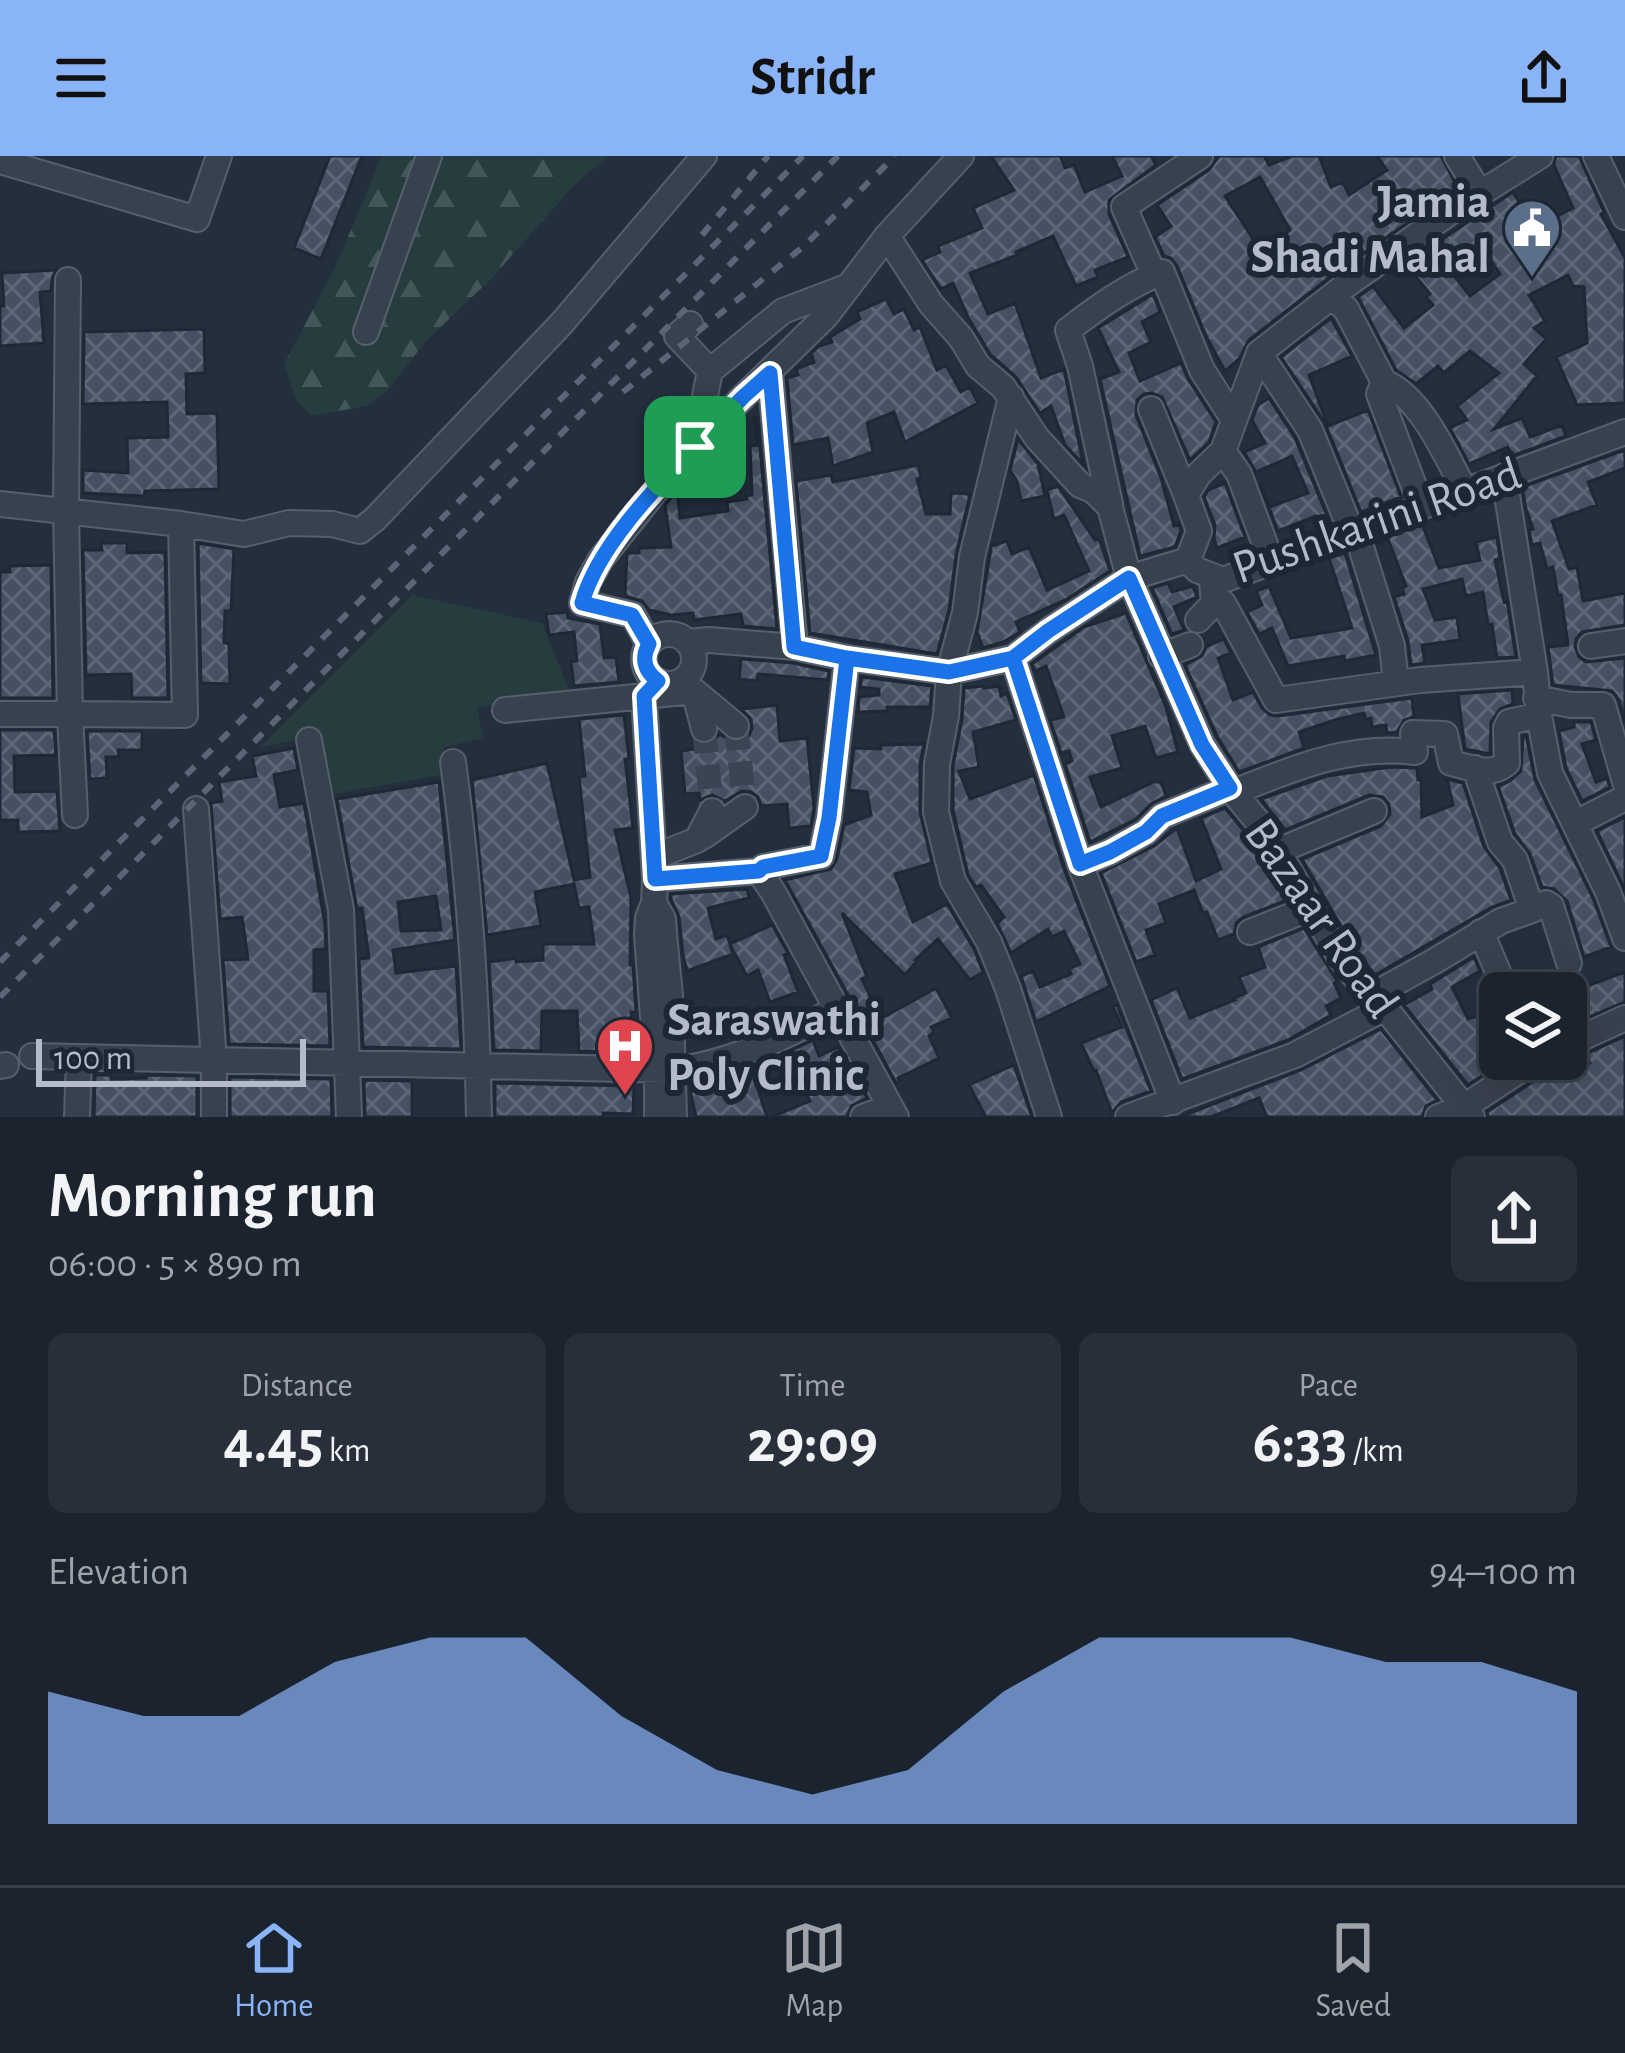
<!DOCTYPE html>
<html lang="en">
<head>
<meta charset="utf-8">
<style>
	body { margin:0; font-family:"Alegreya Sans",sans-serif; background:#282f3a; color:#f1f3f6; height:100vh; display:flex; flex-direction:column; font-size:45px; white-space:nowrap }
	* { box-sizing:border-box; margin:0 }
	p { font-size:39px; color:#a0a4aa }
	.icon { flex:none; width:66px; height:66px; fill:none; stroke:currentColor; stroke-width:2; stroke-linecap:round; stroke-linejoin:round }
	.map { position:relative; height:961px; overflow:hidden }
	.side { display:flex; flex-direction:column; background:#1b232e; flex:1 }
	.side>* { flex:none }
	.tools { position:absolute; left:1479px; top:816px; display:grid; gap:24px }
	.tools a { display:grid; place-items:center; width:108px; height:108px; border-radius:18px; background:#1b232e; box-shadow:0 12px 48px #0002,0 0 0 3px #39404a; font-size:60px }
	.scale { position:absolute; left:36px; bottom:30px; width:270px; box-sizing:border-box; padding-left:12px; border:6px solid #b4bcc9; border-top:0; font-size:33px; line-height:42px; white-space:nowrap; color:#b4bcc9; -webkit-text-stroke:9px #1d2633; paint-order:stroke }
	.pin { position:absolute; display:grid; place-items:center; width:102px; height:102px; color:#fff; margin:-51px; border-radius:24px; box-shadow:0 6px 18px #0006 }
	.round { display:grid; place-items:center; flex:none; width:126px; height:126px; border-radius:18px; background:#282f3a }
	.head { display:flex; align-items:center; justify-content:space-between; height:204px; padding:0 48px }
	h1 { font-size:66px; font-weight:700; line-height:90px }
	.metrics { display:grid; grid-template-columns:repeat(3,1fr); gap:18px; height:204px; padding:12px 48px }
	.metrics div { display:grid; align-content:center; border-radius:18px; background:#282f3a; text-align:center }
	.metrics b { font-size:60px; font-weight:700 }
	.metrics small { font-size:33px; font-weight:400 }
	.metrics p { font-size:33px }
	.chart { height:336px; padding:24px 48px }
	.chart p { display:flex; justify-content:space-between }
	.chart svg { width:100%; height:216px; margin-top:12px; fill:#8ab4f8; opacity:.7 }
	header { display:flex; justify-content:space-between; align-items:center; height:156px; padding:0 48px; background:#8ab4f8; color:#111; font-size:54px; font-weight:700 }
	.tab-bar { display:flex; justify-content:space-around; align-items:center; height:168px; border-top:3px solid #39404a; background:#1b232e; font-size:33px; color:#a0a4aa }
	.tab-bar a { display:grid; justify-items:center; gap:6px }
	.tab-bar .current { color:#8ab4f8 }
	.map>svg:first-child { display:block }
</style>
</head>
<body>
<header><svg class="icon" aria-label="menu" viewBox="0 0 24 24"><path d="M4 6h16M4 12h16M4 18h16"/></svg>Stridr<svg class="icon" aria-label="share" viewBox="0 0 24 24"><path d="M12 15V3M7 8l5-5 5 5M5 13v7h14v-7"/></svg></header>
<div class="map">
<svg width="1625" height="961" viewBox="0 0 1625 961">
	<defs>
		<pattern id="forest-firs" width="22" height="20" patternUnits="userSpaceOnUse" patternTransform="scale(3)"><rect width="22" height="20" fill="#263c3f"/><path d="M5 1l3.5 6h-7zM16 11l3.5 6h-7z" fill="#435659"/></pattern>
		<pattern id="building-cross-hatch" width="8" height="8" patternUnits="userSpaceOnUse" patternTransform="scale(3)"><rect width="8" height="8" fill="#455162"/><path d="M0 0l8 8M0 8l8-8" fill="none" stroke="#5d6877"/></pattern>
	</defs>
	<rect width="100%" height="100%" fill="#242f3e"/>
	<path fill="#263c3f" d="M412,439l130,28 30,74 -95,10 6,31 -39,9 3,27 -119,21 -15,-58 -53,10z"/>
	<path fill="url(#forest-firs)" d="M382,0h226l-33,28 -85,96 -64,61 -40,51 -20,14 -55,10 -15,-17 -12,-35 51,-96z"/>
	<path fill="url(#building-cross-hatch)" stroke="#1f2835" stroke-width="3" fill-rule="evenodd" d="M330,0h32l-41,103 -27,-11z
		M991,0h69l5,12 9,-3 11,27 37,-16 -10,-20h39l5,9 -47,35v14l19,43 -33,13 3,7 -22,9 -23,-50 -37,16 1,3 -47,18 18,41 27,-11 26,75 23,-9 19,95 -18,-19 -14,-39 -11,7 -24,-36 -26,-23 -21,-35 -16,-36 -12,6 -19,-29 18,-8 -2,-6 44,-18 -9,-20 41,-18z
		M1219,0h45l5,9 23,-9h27l12,31 12,-5 6,13 38,-25 -10,-14h64l17,32 -119,82 -90,70 -10,19 -14,12 -19,-35 -29,-70 -6,-8 -7,-2 -9,-19 16,-11 -14,-21 52,-35zM1260,21l30,53 -24,17 -2,-3 -5,4 -34,-52z
		M1556,0h23l25,56 -3,2 24,44v145l-48,2 -21,-48 31,-14 -3,-56 -11,-1 -5,-11 -39,20 16,26 -11,7 12,11 -22,25 13,12 -43,53 28,-11 8,19 32,-12 4,11 -54,20 -4,-9 -39,17 -19,-36 17,-8 -10,-14 42,-33 -29,-22 -26,22 -6,-7 -22,18 -20,-14 -38,-73 15,-11 31,42 29,-23 -7,-8 4,-3 -17,-21 3,-2 -8,-9 105,-70 6,10 4,-3 18,25 32,-16 -19,-43zM1483,93l17,25 -30,22 -19,-24z
		M56,114l-4,9 -1,12 -11,1 4,51 -44,3v-40h4l-2,-33z
		M1153,138l7,18 -18,10 9,20 -22,11 11,28 41,-18 7,16 28,43 -7,20 -19,18 -28,-63 -10,-4 -8,1 -7,6 -1,15 25,63 13,48 5,-2 2,7 -6,16 -35,9 -40,-177 19,-7 -21,-44z
		M886,143l8,15 10,-5 10,21 6,-3 17,43 9,-5 15,27 9,-5 8,16 -73,39 -11,-30 -27,11 6,29 -40,14 -5,-28 -35,7 -6,-67 11,-3 -2,-6 18,-7 -3,-9 8,-7 13,-4 -2,-5 30,-18 -3,-7z
		M1331,162l21,38 -43,19 19,51 40,-16 33,87 -40,15 -36,-89 -44,-66z
		M204,173l1,44 -19,1 1,40 30,-1 2,76 -74,2 -1,5 -61,-3v-23l45,3 -1,-35 41,-1 -1,-35 -84,2 1,-72z
		M1269,242l26,40 35,85 -10,3 -4,-10 -38,15 -18,-47 10,23 38,-14 -16,-37 -36,16 -12,-20 21,-9 -13,-23 6,-15z
		M754,261h3l20,212 -34,-3 -2,-12 -47,6 -1,-7 -22,2 -22,-5 -7,-9 -17,-5 2,-43h12v-5l32,-1 -6,-42 12,-14 3,27 48,-7 -1,-9 20,-3 -1,-3 6,-1 -2,-49 8,-1z
		M1018,283l20,25 7,32 -24,5 -4,-20 -7,-11z
		M1625,294v18l-37,14 9,23 -45,16 17,48 8,-2 6,34 42,-8v32l-43,7 -6,7 -1,8 4,10 7,5 39,-4v64l-6,-22 -7,-9 -59,-6 -5,-38 20,-2 -7,-50h-3l-5,-28 -6,2 -7,-26 -8,2 -3,-15 4,-1 -7,-20 -4,-22z
		M918,309l3,13 -4,1 9,35h24l1,-21 19,1 -14,61 -7,55 -12,44 -127,-21 -14,-152 35,-6 2,7z
		M1225,327l20,54 -28,11 -3,-9 1,-14 -11,-28 4,-7z
		M1058,330l37,54 4,-2 11,33 -43,28 -51,23 4,10 -3,2 -14,8 -20,6 -6,-16 15,-89v3l15,-5 5,13 17,-7 18,43 42,-19 -25,-56 -10,4 -7,-29z
		M1422,368l17,44 41,-8 -4,-18 21,-5 3,22 -5,1 9,42 3,-1 9,56 -19,1 -5,-34 -4,1 -5,-33 -17,4 -4,-17 -39,10 12,31 22,-3 3,23 -38,5 3,18 -14,2 -3,-24 -14,-44 10,-3 -2,-6 4,-2 -18,-47 -11,5 -1,-3z
		M101,387h26v10l38,-1 3,146h-36l-1,-24 -45,1 -3,-125h19z
		M198,387l36,6 -3,62h-6l-1,32h5l1,41 -29,-1z
		M1345,397l31,102 -31,6 -1,-5 -56,10 -16,-38 -13,6 -12,-22 15,-7 -6,-14 13,-5 22,52 61,-10 -23,-70z
		M51,409l2,133h-53v-126h10l-1,-6z
		M1168,427l4,9 21,-6 4,11 -23,10 10,23 -12,4 -20,-46z
		M567,456l1,6 32,6 4,34 12,-1 3,25 -45,4 -3,-24 6,-1 -3,-29 -25,3 -3,-21z
		M1126,457l40,94 12,45 -22,6 -11,-32 -33,10 10,32 -32,9 11,30 53,-25h7l5,14 -15,8 -15,15 -46,23 -25,-78 7,-3 -3,-10 -8,2 -11,-33 14,-3 -18,-51 -11,5 -3,-7 52,-37z
		M1224,483l7,14 -13,5 15,42 20,-8 9,16 8,7 8,1 134,-18 2,19 -10,3 -7,12 -10,1 -1,-8 -14,2 -1,-9 -5,2 -2,-7 -29,7 -36,12 5,16 -65,24 -22,-36 -32,-71 17,-9 4,-9z
		M741,503l52,4 36,8 -1,9 -70,-6 -1,7 -18,-2z
		M862,521l70,9 -2,21h-43v4l-29,1 1,-15 20,-2v-6l-19,-2z
		M983,530l1,2 15,-2 2,10 6,-3 9,27 -43,12 6,35 -20,4 11,28 64,-24 30,94 46,117 -74,36 -15,-46 12,-5 7,16 31,-13 -2,-5 11,-5 -16,-33 -12,6 -4,-8 -37,24 -14,-30 7,-6 -23,-32 -5,2 -8,-12 -15,-65v-44l9,-47 2,-31z
		M1512,534l1,14 -13,5 -9,13 -1,32 -25,-5 -7,-55z
		M777,549l3,36 27,-3 7,70 -3,18 -22,2 -2,-24 -26,2 -3,-9 -7,-5 -9,-1 -17,10 -13,-6 -12,5 -1,-7 -14,1 -4,-43 14,-2 -1,-7 15,3 11,-11 12,8 11,-1 6,-5 3,-8 -1,-9 -10,-10z
		M624,559l5,44h-4l8,69 -18,2 16,68 -1,67h3l3,47h-5l2,41 -54,-2 -2,-40h-35l-1,40 -47,-1 -5,-88 27,-4v4l27,-2v-16h51l-5,-37 -10,1 -5,-24 -39,8 6,34 -54,9 -15,-155 75,-17 27,117 16,-3 -11,-100 6,-1 -6,-57z
		M1574,566h17l5,18 -14,4 14,38 11,-4 3,9 -28,14 -16,-33 -7,-37 15,-4z
		M0,574h54l2,25 -42,1 1,36 42,-1 3,40 -42,1v-12h-18z
		M87,575h55v19h-24l1,7h-13l1,21 -17,1z
		M1526,579l9,45 58,118 18,49 -27,10 -17,-56 -13,-12 -12,-2 -12,-33 -15,-20 -17,-48 12,-5 11,-10 2,-35z
		M924,588l-4,20v48l12,51 -37,11 18,48 34,-18 27,45 9,23 -13,8 -32,-41 -23,21 2,1 -12,14 -63,-62 25,64 -5,2 14,30 -12,15 -79,-144 46,-11 6,-10 7,-34 27,-10 -4,-23 -18,-2 5,-42 27,1 -1,-4z
		M294,592l4,22 -24,5 6,32 24,-4 21,122 1,24 -12,1v41h14l2,55 -101,-2 -6,-84 25,-1 -6,-42 -22,2 -9,-116 11,-2 -3,-19 37,-6 -4,-20z
		M1391,611l26,1 1,12 3,-1 1,38 31,-12 -6,-26 16,4 21,64 16,21 11,32 -19,7 -117,68 -20,-25 -53,-91 79,-33 9,-12 -1,-10 -6,-7 -14,-2 -84,35 -24,-31 66,-23z
		M439,626l16,158 -62,10 3,23 60,-7 5,83 -98,-2 -4,-88 10,-1 -7,-50 -5,1 -20,-110zM436,740l5,34 -40,1 -3,-29z
		M1225,652l29,35 33,57 -44,17 -7,6 -2,11 -16,6 -11,-28 -4,1 -9,-23 -35,14 7,19 -20,7 9,25 -19,7 -35,-89 53,-27 23,-18 19,53 25,-12 -20,-51z
		M1625,661v73l-28,-59z
		M747,733l2,9 -41,10 8,31 11,-4 3,9 42,-19 16,28 -4,2 14,37 -28,10 -12,-32 -11,6 -17,-31 3,9 -46,17 -4,-16 -4,-38 -8,-18v-5z
		M1304,772l33,53 -3,2 7,15 -15,8 5,9 -43,25 -106,39 -31,-79 26,-12 13,30 45,-18 -1,-2 12,-5 -7,-16 26,-10 -7,-20z
		M1474,801l6,14 -28,16 16,32 32,-11v51h7l-39,26 -64,-80 28,-16 -2,-5z
		M1625,816v30l-59,25v-33z
		M936,832l16,30 -21,9 3,5 -5,4 10,22 -41,20 1,3 -3,2 -30,-56z
		M1117,849l34,86 -30,11 -9,11 -16,-43 -2,1 -13,-28 41,-16 -9,-21z
		M1381,873l56,71 -11,6 -4,11h-155l-8,-19 -48,19h-31l121,-47z
		M1625,880v81h-137l-1,-5 59,-39 7,-14 11,17 26,-13 -4,-9z
		M813,884l6,16 20,-9 28,51 -16,8 -4,11h-76l39,-16 -22,-49z
		M1014,909l18,52h-46l-17,-32z
		M753,918l14,43h-71l-6,-27z
		M95,919h16v4l35,-1v-3l51,1v41h-103z
		M230,921l101,2 1,38h-102z
		M364,924l48,1v36h-47z
		M495,927l139,3 -1,28 -30,-1v4h-108z"/>
	<g fill="none" stroke-linecap="round" stroke-linejoin="round">
		<path stroke="#3a4453" stroke-width="24" stroke-dasharray="24 12" stroke-linecap="butt" d="M736,570l9,81
			M704,573l8,82"/>
		<defs>
			<path id="minor" d="M1457,0l23,37
				M1596,0l29,61
				M0,5l197,58 22,-63
				M887,80l44,68 30,34 17,28 25,21 34,51 43,47 14,6 16,16 19,71 73,166 28,44 38,46 73,125 22,28 22,21 87,109
				M1154,119l-30,-68 76,-51
				M68,124l-2,231 4,203 115,1 -4,-191
				M1333,142l13,11 38,73 -5,12 43,113
				M690,168l-13,12 33,35
				M366,176l63,-176
				M1259,197l51,77 42,103
				M770,217l25,274
				M1384,226c38,16 62,74 81,109
				M1011,241l-39,160 -7,56 -16,59 -3,44 -9,48 -1,48 17,69 36,61 19,47 41,128
				M1151,253l35,86
				M695,290l15,-75 73,-60 66,-25
				M1223,295l16,23 33,89
				M0,348l181,20 63,10 45,-11 43,1 28,7 15,-12 187,-196 142,-167
				M1110,348l-30,-138 -12,-36c30,-23 59,-44 94,-58l40,98 32,50
				M1356,375l36,115 4,37
				M1188,404l11,-29 -13,-36 13,-21 24,-23 36,-98 90,-70 100,-70 91,-57
				M1214,440l9,7 53,97 144,-20 115,-8 -31,-196
				M1198,464l16,-17 -2,-22
				M644 503a25 25 0 1 1 50 0a25 25 0 1 1-50 0Z
				M687,486l22,-2 86,7 52,11 102,14 64,-14 35,-27 81,-53 59,-18 9,10 26,10 402,-148
				M649,488l-16,-29 -51,-12 6,-21 13,-23 69,-86 73,-76 83,-81 61,-80 74,-80
				M1591,490l34,-5
				M1161,500l29,-11
				M1013,502l67,206 30,-12 36,-20 16,-16 68,-28
				M694,535l10,38
				M1536,542l35,7h32l22,77
				M505,554l189,-19 42,35
				M0,558h70l5,101
				M1539,559l11,58 58,119 17,46
				M309,584l32,170 8,207
				M453,606c16,117 24,237 26,355
				M1234,636c60,-24 116,-48 181,-40l-2,-19 32,1 6,29c20,4 39,15 56,0l-1,-35 3,-6 30,-7 -4,-43
				M196,653l18,252v56
				M1576,667l49,-25
				M704,680l41,-29
				M1278,695l96,-40
				M654,701l43,-17 15,-29
				M1080,708l93,238
				M759,715l4,-4 58,-11 8,-38 18,-160
				M655,723l104,-8 14,21 123,225
				M654,747l9,16 1,15 7,72 3,111
				M1532,754l14,-7 5,3 18,57
				M1250,776l61,-24
				M1481,776l26,61
				M1373,839l60,-33 68,-41 31,-11 -17,-50 -15,-18 -25,-74
				M1566,889l59,-27
				M32,900l642,14c56,-7 113,-33 162,-61
				M0,910l6,-1
				M77,961l2,-59
				M657,961v-47l-10,-135 1,-17 6,-15 1,-24 -11,-183 14,-15
				M863,961l27,-10
				M1128,961l167,-62 90,-47
				M1438,961l26,-10 73,-48"/>
		</defs>
		<use href="#minor" stroke="#565f6c" stroke-width="28"/>
		<use href="#minor" stroke="#38414e" stroke-width="24"/>
		<path stroke="#5a6575" stroke-width="6" stroke-dasharray="12 12" stroke-linecap="butt" d="M702,79l66,-79
			M623,236l181,-146 91,-90
			M0,806l803,-806
			M0,841l838,-841"/>
	</g>
	<g fill="none" stroke-linecap="round" stroke-linejoin="round">
		<defs>
			<path id="route" d="M695,291c-40,41 -98,101 -113,156l50,12 17,29c-8,14 -5,27 9,37l-14,15 11,183 104,-8 4,-4 58,-11 8,-38 18,-160 102,14 64,-14 35,-27 81,-53 73,167 28,43 -68,28 -16,16 -36,20 -30,12 -67,-206 -64,14 -102,-14 -53,-11 -24,-274 -27,24 -48,50"/>
		</defs>
		<use href="#route" stroke="#fff" stroke-width="24"/>
		<use href="#route" stroke="#1a73e8" stroke-width="15"/>
	</g>
	<defs>
		<symbol id="civic-pin" viewBox="-11 -11 22 30"><path d="M0 17L-7.5 6A9.5 9.5 0 1 1 7.5 6Z" fill="#5c6f8a" stroke="#1d2633"/><path d="M-.6-6.5H3V-4.5H.6V-3L4-1V1h2V6H-6V1h2V-1L-.6-3ZM-1.2 2.5V6h2.4V2.5Z" fill="#fff"/></symbol>
		<symbol id="hospital-pin" viewBox="-11 -11 22 30"><path d="M0 17L-7.5 6A9.5 9.5 0 1 1 7.5 6Z" fill="#e0444e" stroke="#1d2633"/><path d="M-5-5h3v3.5h4V-5h3V5h-3V1.5h-4V5h-3Z" fill="#fff"/></symbol>
	</defs>
	<g fill-rule="evenodd">
		<use href="#civic-pin" x="1499" y="39" width="66" height="90"/>
		<use href="#hospital-pin" x="592" y="857" width="66" height="90"/>
	</g>
	<g text-anchor="middle" stroke-width="12" stroke-linejoin="round" paint-order="stroke">
		<g font-size="48" font-weight="bold" fill="#b4bcc9" stroke="#1d2633" text-anchor="end">
			<text x="1490" y="61">Jamia<tspan x="1490" dy="55">Shadi Mahal</tspan></text>
			<text x="667" y="879" text-anchor="start">Saraswathi<tspan x="667" dy="55">Poly Clinic</tspan></text>
		</g>
		<g font-size="48" fill="#b4bcc9" stroke="#1d2633">
			<text transform="translate(1376 363) rotate(-19)" y="17">Pushkarini Road</text>
			<text transform="translate(1323 761) rotate(55)" y="17">Bazaar Road</text>
		</g>
	</g>
</svg>
<div class="tools">
<a><svg class="icon" aria-label="layers" viewBox="0 0 24 24"><path d="M12 4l9 5-9 5-9-5zM3 14l9 5 9-5"/></svg></a>
</div>
<div class="scale">100 m</div>
<div class="pin" style="left:695px;top:291px;background:#1e9e55"><svg class="icon" aria-label="arrive" viewBox="0 0 24 24"><path d="M6 21V4h12l-3 4 3 4H6"/></svg></div>
</div>
<section class="side">
<div class="head"><div><h1>Morning run</h1><p>06:00 · 5 × 890 m</p></div><a class="round"><svg class="icon" aria-label="share" viewBox="0 0 24 24"><path d="M12 15V3M7 8l5-5 5 5M5 13v7h14v-7"/></svg></a></div>
<div class="metrics">
<div><p>Distance</p><b>4.45<small> km</small></b></div>
<div><p>Time</p><b>29:09</b></div>
<div><p>Pace</p><b>6:33<small> /km</small></b></div>
</div>
<div class="chart"><p><span>Elevation</span>94–100 m</p>
<svg viewBox="0 0 160 44" preserveAspectRatio="none"><path d="M0 44V17L10 22L20 22L30 11L40 6L50 6L60 22L70 33L80 38L90 33L100 17L110 6L120 6L130 6L140 11L150 11L160 17V44z"/></svg>
</div>
</section>
<nav class="tab-bar">
<a class="current"><svg class="icon" aria-label="home" viewBox="0 0 24 24"><path d="M3 11l9-7 9 7M6 9v11h12V9"/></svg>Home</a>
<a><svg class="icon" aria-label="map" viewBox="0 0 24 24"><path d="M3 6l6-2 6 2 6-2v14l-6 2-6-2-6 2zM9 4v14M15 6v14"/></svg>Map</a>
<a><svg class="icon" aria-label="saved" viewBox="0 0 24 24"><path d="M7 4h10v16l-5-4-5 4z"/></svg>Saved</a>
</nav>
</body>
</html>
